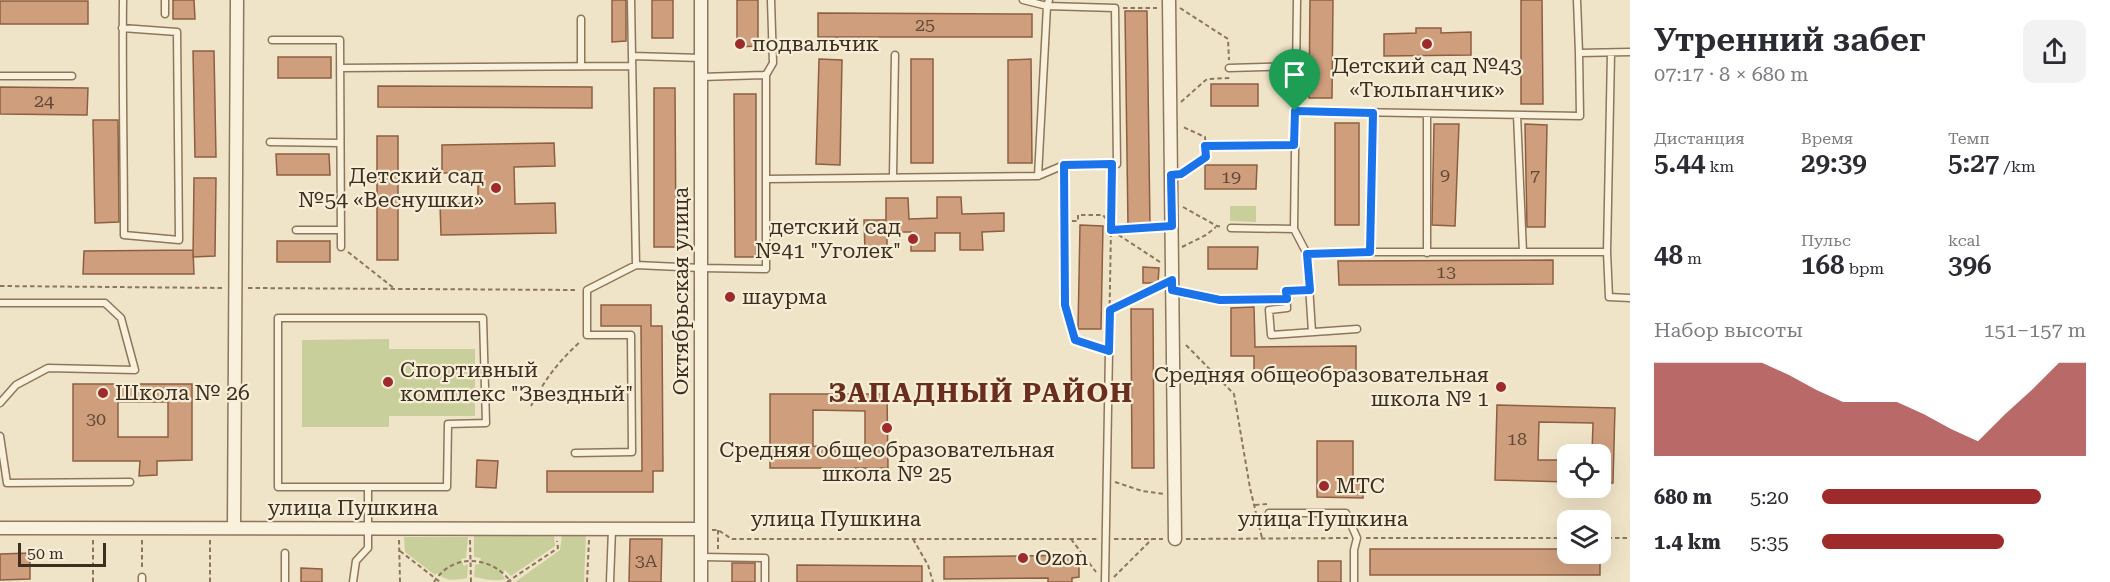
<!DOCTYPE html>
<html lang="ru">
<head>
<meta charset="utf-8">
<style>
	body { margin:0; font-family:"Roboto Serif",serif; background:#f2f2f3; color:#2b2b33; height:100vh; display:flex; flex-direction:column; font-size:22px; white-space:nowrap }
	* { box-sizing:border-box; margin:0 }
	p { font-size:20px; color:#7c7c81 }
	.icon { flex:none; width:33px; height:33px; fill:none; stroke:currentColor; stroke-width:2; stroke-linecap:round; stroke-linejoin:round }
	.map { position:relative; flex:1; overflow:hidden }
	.sheet { display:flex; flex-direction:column; background:#fff; width:480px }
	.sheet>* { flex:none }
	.fabs { position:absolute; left:1557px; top:444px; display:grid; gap:12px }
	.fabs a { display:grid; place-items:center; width:54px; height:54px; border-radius:12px; background:#fff; box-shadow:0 6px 24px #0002; font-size:30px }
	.scale { position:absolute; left:18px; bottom:15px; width:88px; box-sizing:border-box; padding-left:6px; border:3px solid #3d2e20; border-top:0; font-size:16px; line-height:21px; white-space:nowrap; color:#3d2e20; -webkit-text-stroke:4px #f7eed8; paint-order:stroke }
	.pin { position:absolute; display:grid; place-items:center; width:51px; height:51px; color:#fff; margin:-62px -26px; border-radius:50% 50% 50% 0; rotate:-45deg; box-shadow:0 0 6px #0007 }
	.pin .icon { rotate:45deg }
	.round { display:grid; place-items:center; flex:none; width:63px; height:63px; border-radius:12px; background:#f2f2f3 }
	.headline { display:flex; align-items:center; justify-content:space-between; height:102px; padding:0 24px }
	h1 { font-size:33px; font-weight:600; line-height:45px }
	.stats { display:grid; grid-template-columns:repeat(3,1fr); gap:9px; height:102px; padding:6px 24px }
	.stats div { display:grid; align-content:center }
	.stats b { font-size:26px; font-weight:600 }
	.stats small { font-size:16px; font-weight:400 }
	.stats p { font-size:16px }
	.chart { height:168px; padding:12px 24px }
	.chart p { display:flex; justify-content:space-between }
	.chart svg { width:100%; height:108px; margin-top:6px; fill:#9e2a2b; opacity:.7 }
	ul { padding:0 24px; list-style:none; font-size:20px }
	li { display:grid; grid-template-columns:96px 72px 1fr; align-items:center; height:45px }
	li i { height:15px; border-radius:8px; background:#9e2a2b }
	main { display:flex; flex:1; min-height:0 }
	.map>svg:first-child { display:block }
</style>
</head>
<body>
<main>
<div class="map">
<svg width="1630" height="582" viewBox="0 0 1630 582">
	<rect width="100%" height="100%" fill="#f0e4c8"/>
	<path fill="#c9cf9b" d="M1230,206h26v16l-26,-1z
		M389,339v10h86v67h-86v11h-87v-87z
		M554,535l1,11 -44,30 -6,-6 -3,4 3,5c-10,3 -20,0 -31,-2l1,-12 4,-1 2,-6 -7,-1v-21z
		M562,535h24l-2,47h-69l45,-32z
		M404,537h64l-2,21 -5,1 3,7 4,-2 -1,14c-12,2 -21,4 -30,-5l-2,2 -30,-23z"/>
	<path fill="#cf9f7d" stroke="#8d5f41" stroke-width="1.5" fill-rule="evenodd" d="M173,0h21l1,19h-22z
		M612,0h14v41l-14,1z
		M652,0h21v38h-21z
		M737,0h21v46l-21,1z
		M1310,0h23l-1,98h-23z
		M1521,0h21l1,104h-22z
		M0,1h88v23h-88z
		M1125,11h22l3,215h-22z
		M818,13l214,1v23h-214z
		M1416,28h25v5l30,-1v23l-87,1v-22l32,-1z
		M193,51h21l2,106h-21z
		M278,57h53v21h-53z
		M819,59l23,1 -2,105 -24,-1z
		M911,59h22v104h-22z
		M1031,59l1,104h-24v-103z
		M1211,84h47v22h-47z
		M378,86l214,1v21l-214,-1z
		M0,87l88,1 -1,27 -87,-1z
		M654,88h21l1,159h-22z
		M734,94h22v163h-21z
		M93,120h25l1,102 -24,1z
		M1335,123h24v102h-24z
		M1434,124h25l-4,102 -23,-1z
		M1525,124l22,1 -2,102h-18z
		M377,136h21v124h-21z
		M554,143l1,23 -41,1 1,37 40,-1 1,30 -115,2 -1,-31 38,-1v-30h-36v-28z
		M276,154h53l1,21h-53z
		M1205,165h52l-1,24h-51z
		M194,178h22l-1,78 -22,1z
		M937,197h24l1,17 42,-1v18l-22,1 1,18h-23v-17h-25v18h-24v-19h-24v19l-22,1 -1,-32h22v-22h22l1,21 28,-1z
		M1080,225l23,1 -2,103h-23z
		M277,241h53v21h-53z
		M1208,247h50l-1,22h-49z
		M193,250l1,24h-111l1,-23z
		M1553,260v24l-214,1 -1,-24z
		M1143,267l16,1 -1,15h-15z
		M601,305h50v21h11l1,145h-10v21h-106v-21h95l-1,-145h-40z
		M1254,307l1,40 101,-1v25h-102v-15h-23v-48z
		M1131,309h22l1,159h-22z
		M73,384h119v76l-35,1v14l-18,1 1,-15h-67zM118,402h50v35h-50z
		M770,394h117l1,74h-118zM813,410l52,1v36l-52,-1z
		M1497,405l118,3 -2,75h-13v-29h-8l1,-31 -54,-1 -1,38h30v22l-73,-2z
		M1317,441h36v43h10v14l-46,-1z
		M477,460l21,1 -2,27 -20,-1z
		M630,539h32l-1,43h-32z
		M1370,549h198v5h32v21h-230z
		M30,553v26l-30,1v-26z
		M1079,555v22l-7,1v4h-24v-4l-104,1v-22z
		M1318,561h23v21h-23z
		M732,563h23v19h-23z
		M797,565l125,1v16h-125z
		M301,568l21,1v13h-21z"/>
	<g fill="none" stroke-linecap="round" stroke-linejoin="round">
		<defs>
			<path id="lane" d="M631,0l1,56
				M1023,0l24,6 2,-6
				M1297,0l-3,229 13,25 5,78
				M1577,0l2,53
				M165,14v-14
				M122,28l55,4 2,208 -55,-5c0,-78 -2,-157 -1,-235
				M272,40h68l1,207
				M581,66v-47
				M340,68l292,-2
				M1229,68l66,-2
				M766,75l7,-12 -2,-63
				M0,76h72
				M1295,111l285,5 -1,-63 51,-1
				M1427,114v139
				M1517,115l6,137
				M270,142l70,1
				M1236,146l58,-1
				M1064,165l1,140 10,35 34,11 -4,231
				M893,176l2,-121
				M767,179l271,-3 26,-11 53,-1 -2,-156 -68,-2 -9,170
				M1231,228l63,1
				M296,230h45
				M1369,252l4,-139
				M1607,252l4,-199
				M1307,254l62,-2h238l2,45 21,1
				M636,265l-4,-209 69,2
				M1309,290l-23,1 1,17 -18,2 2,25 86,-6
				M0,303h105l16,15 14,52 -87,-2 -32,17 -16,18
				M278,318h205l3,105 -38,1 -1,63h-169z
				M0,436l7,47 123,-1
				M575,453l57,-1 -1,-117h-44v-45l49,-25 65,3 65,1v-194l-65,2
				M1269,513h77l11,25 -3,12v32
				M701,557l64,1v24
				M142,577v5
				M285,582v-29
				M353,582l3,-21 12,-13v-61
				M610,582l2,-53"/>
			<path id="street" d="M1169,0l6,539
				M0,528l701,1
				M234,528l3,-528
				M701,582v-582"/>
		</defs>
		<use href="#lane" stroke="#8d765c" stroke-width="9"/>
		<use href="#street" stroke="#8d765c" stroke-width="15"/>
		<path stroke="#8d765c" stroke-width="2" stroke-dasharray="4.5 3" stroke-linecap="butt" d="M1123,8h34
			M1180,8l48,31 1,21
			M1181,102l26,-23 23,-1
			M1205,146h22
			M1182,173l24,-16 -1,-20 -22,-10
			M1183,207l34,19 6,1
			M1072,221h6v-6h25l8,10
			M1182,247l24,-12 10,-8
			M348,252l47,37
			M1160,262l-49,-32 50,-3
			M0,286l224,2
			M248,288l330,2
			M1184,293l36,7 56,-1
			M1110,310l51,-25
			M1109,342l3,-169
			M1186,345l48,49 16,94 12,50
			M531,406c14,-27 27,-44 50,-65
			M1115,482l27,9 23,3
			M1255,505l12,-1
			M712,530h6l14,9h365
			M718,530v19
			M1366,538h202
			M1600,538h30
			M913,539l15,26 5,17
			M1071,539l25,33
			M1114,539h49
			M1186,539l163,-1
			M93,540v42
			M142,540v30
			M210,540v42
			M399,540l1,42
			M470,540l1,42
			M400,551l40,31
			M1114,577l38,-38
			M434,582c18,-29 57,-27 77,0
			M507,582l51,-34 -1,-7
			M587,582l2,-42"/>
		<use href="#lane" stroke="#faf1dc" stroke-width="6"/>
		<use href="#street" stroke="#faf1dc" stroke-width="12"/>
	</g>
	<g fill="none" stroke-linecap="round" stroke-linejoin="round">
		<defs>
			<path id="route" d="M1295,111l78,2 -3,139 -63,2 3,36 -24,1 1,8 -67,1 -48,-10v-10l-62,30 -1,41 -34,-11 -10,-35 -1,-140 48,-1 -1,66 61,-4 -1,-51 10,-1 25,-17 -1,-11 89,-1z"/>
		</defs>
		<use href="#route" stroke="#fff" stroke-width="12"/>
		<use href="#route" stroke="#1a73e8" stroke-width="8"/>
	</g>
	<g fill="#9e2a2b" stroke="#f7eed8" stroke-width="2">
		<circle cx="740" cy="44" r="6"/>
		<circle cx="1427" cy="44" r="6"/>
		<circle cx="496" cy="188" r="6"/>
		<circle cx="913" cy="239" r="6"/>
		<circle cx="730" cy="297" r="6"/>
		<circle cx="388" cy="382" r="6"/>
		<circle cx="1501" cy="387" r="6"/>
		<circle cx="103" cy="393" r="6"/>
		<circle cx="887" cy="428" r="6"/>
		<circle cx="1324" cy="486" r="6"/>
		<circle cx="1023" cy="558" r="6"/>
	</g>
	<g text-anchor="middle" stroke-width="4.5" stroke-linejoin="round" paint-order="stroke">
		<g font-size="18" fill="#624a37">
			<text x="925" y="31">25</text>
			<text x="44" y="107">24</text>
			<text x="1445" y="181">9</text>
			<text x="1535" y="182">7</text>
			<text x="1231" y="183">19</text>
			<text x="1446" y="278">13</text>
			<text x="96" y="425">30</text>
			<text x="1517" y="445">18</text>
			<text x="646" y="567">3А</text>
		</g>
		<g font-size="21" fill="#3d2e20" stroke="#f7eed8" text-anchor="start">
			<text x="752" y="51">подвальчик</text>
			<text x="1427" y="73" text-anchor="middle">Детский сад №43<tspan x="1427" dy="24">«Тюльпанчик»</tspan></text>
			<text x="484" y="183" text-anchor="end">Детский сад<tspan x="484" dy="24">№54 «Веснушки»</tspan></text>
			<text x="901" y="234" text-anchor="end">детский сад<tspan x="901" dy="24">№41 "Уголек"</tspan></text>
			<text x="742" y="304">шаурма</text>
			<text x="400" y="377">Спортивный<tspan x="400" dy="24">комплекс "Звездный"</tspan></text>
			<text x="1489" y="382" text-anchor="end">Средняя общеобразовательная<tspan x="1489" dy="24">школа № 1</tspan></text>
			<text x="115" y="400">Школа № 26</text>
			<text x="887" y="457" text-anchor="middle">Средняя общеобразовательная<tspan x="887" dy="24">школа № 25</tspan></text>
			<text x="1336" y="493">МТС</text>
			<text x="1035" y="565">Ozon</text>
		</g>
		<g font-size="21" fill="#3d2e20" stroke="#f7eed8">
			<text transform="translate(681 291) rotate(-90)" y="7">Октябрьская улица</text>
			<text x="353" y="515">улица Пушкина</text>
			<text x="836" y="526">улица Пушкина</text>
			<text x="1323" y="526">улица Пушкина</text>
		</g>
		<g font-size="27" font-weight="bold" letter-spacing="1.5" fill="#6b2e1e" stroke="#f7eed8">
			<text x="981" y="402">ЗАПАДНЫЙ РАЙОН</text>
		</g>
	</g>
</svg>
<div class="fabs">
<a><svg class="icon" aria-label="locate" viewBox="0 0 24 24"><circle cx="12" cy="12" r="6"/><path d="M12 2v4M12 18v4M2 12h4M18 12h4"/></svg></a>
<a><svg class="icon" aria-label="layers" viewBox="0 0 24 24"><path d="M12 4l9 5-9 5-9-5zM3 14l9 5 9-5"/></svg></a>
</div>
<div class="scale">50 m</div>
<div class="pin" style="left:1295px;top:111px;background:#1e9e55"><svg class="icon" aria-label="arrive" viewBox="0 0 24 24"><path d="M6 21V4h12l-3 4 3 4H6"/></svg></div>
</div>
<section class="sheet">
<div class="headline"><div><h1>Утренний забег</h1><p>07:17 · 8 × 680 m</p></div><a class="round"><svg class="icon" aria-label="share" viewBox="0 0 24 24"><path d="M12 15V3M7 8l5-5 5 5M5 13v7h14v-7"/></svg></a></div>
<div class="stats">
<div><p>Дистанция</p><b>5.44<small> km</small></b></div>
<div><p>Время</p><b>29:39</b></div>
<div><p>Темп</p><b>5:27<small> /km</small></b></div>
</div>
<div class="stats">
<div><b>48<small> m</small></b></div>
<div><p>Пульс</p><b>168<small> bpm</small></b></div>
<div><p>kcal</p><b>396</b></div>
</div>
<div class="chart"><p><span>Набор высоты</span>151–157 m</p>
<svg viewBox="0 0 160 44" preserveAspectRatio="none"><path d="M0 44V6L10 6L20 6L30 6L40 6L50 11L60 17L70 22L80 22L90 22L100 27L110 33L120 38L130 27L140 17L150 6L160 6V44z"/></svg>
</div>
<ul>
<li><b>680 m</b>5:20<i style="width:83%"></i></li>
<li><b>1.4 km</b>5:35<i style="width:69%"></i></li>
</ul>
</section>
</main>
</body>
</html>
